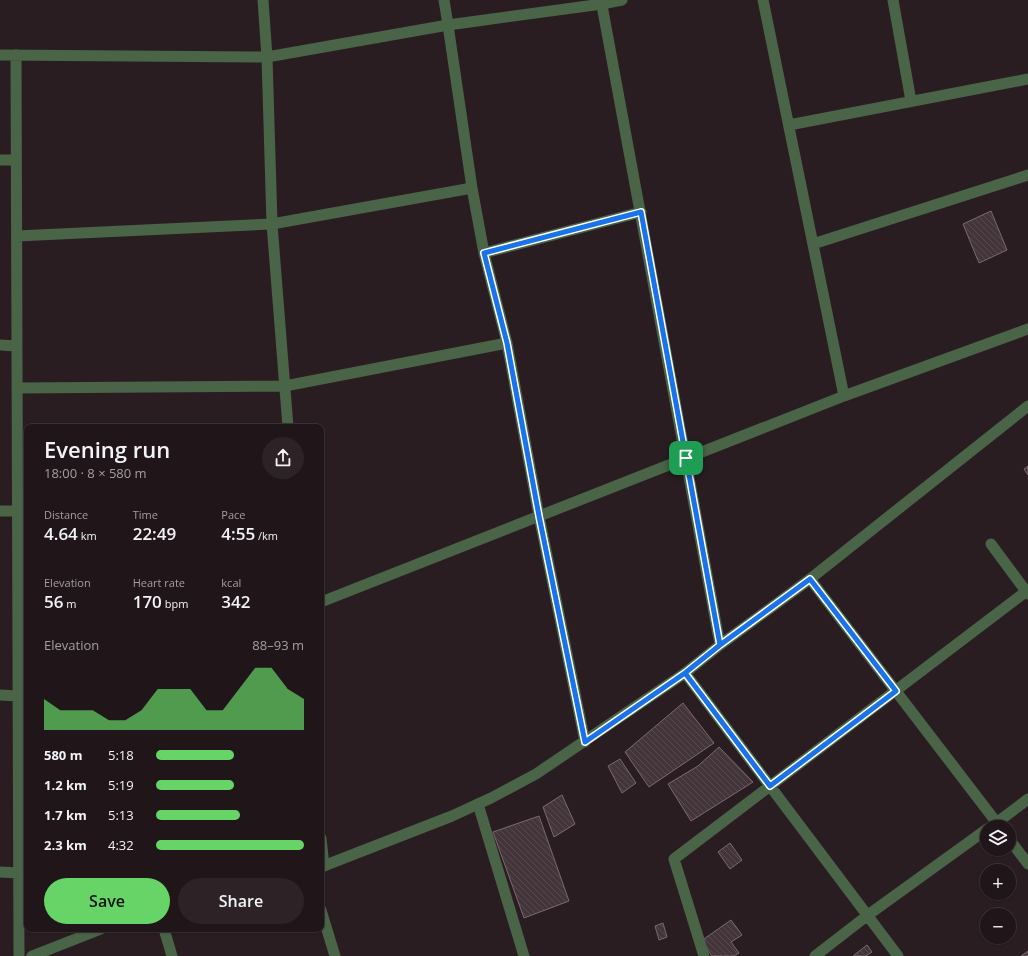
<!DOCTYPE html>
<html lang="en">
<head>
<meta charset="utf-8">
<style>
	body { margin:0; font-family:"Open Sans",sans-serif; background:#2d2327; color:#f1f3f6; height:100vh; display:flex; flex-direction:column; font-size:15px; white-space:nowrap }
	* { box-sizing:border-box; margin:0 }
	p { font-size:13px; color:#a29fa2 }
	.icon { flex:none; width:22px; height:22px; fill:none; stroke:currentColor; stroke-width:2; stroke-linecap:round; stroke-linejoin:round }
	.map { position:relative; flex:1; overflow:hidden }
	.drawer { position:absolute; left:24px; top:424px; width:300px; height:508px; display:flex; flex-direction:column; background:#20161a; border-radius:8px; box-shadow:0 1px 3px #0004,0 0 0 1px #3d3539 }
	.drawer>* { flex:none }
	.tools { position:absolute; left:980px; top:820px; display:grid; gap:8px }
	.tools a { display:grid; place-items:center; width:36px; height:36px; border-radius:50%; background:#20161a; box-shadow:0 1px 3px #0004,0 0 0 1px #3d3539; font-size:20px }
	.pin { position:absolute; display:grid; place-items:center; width:34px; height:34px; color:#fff; margin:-17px; border-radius:8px; box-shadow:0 2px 6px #0006 }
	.round { display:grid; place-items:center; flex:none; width:42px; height:42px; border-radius:21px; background:#2d2327 }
	.headline { display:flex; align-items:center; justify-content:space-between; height:68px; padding:0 20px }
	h1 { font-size:22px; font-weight:600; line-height:30px }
	.metrics { display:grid; grid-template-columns:repeat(3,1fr); gap:6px; height:68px; padding:4px 20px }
	.metrics div { display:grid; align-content:center }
	.metrics b { font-size:17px; font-weight:600 }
	.metrics small { font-size:11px; font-weight:400 }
	.metrics p { font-size:11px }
	.chart { height:112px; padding:8px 20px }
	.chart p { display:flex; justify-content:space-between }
	.chart svg { width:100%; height:72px; margin-top:4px; fill:#66d466; opacity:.7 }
	.button { display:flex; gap:8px; margin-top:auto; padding:8px 20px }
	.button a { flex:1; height:46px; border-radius:24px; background:#66d466; color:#111; font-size:16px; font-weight:600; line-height:46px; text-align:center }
	.button a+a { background:#2d2327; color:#f1f3f6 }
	ul { padding:0 20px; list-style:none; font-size:13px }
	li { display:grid; grid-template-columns:64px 48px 1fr; align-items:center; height:30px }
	li i { height:10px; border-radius:5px; background:#66d466 }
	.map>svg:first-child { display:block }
</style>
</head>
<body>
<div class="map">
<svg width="1028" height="956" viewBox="0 0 1028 956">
	<defs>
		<pattern id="building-back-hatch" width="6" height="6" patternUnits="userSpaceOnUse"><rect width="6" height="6" fill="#43353a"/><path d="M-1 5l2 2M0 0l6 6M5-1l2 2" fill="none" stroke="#56494d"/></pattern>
	</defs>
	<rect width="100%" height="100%" fill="#2a1d22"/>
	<path fill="url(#building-back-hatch)" stroke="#7a6a6f" d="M991,211l16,39 -28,13 -16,-39z
		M1028,466v9l-4,-6z
		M683,703l31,40 -65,44 -24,-35z
		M719,747l34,35 -62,39 -23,-37 30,-18z
		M620,759l16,24 -14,10 -14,-27z
		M562,795l13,29 -21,13 -11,-30z
		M539,816l30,85 -45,17 -31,-86z
		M730,843l12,17 -12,9 -12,-17z
		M731,920l11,15 -11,7 8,11 -5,3h-22l-11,-15z
		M663,923l4,14 -8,3 -4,-14z
		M867,945l5,7 -6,4h-13z
		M1028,951v5h-7z"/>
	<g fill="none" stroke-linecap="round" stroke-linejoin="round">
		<path stroke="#496447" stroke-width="11" d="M263,0l4,57 5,167 16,203
			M444,0l4,25 24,163 12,65 23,90 32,173 46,226
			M601,0l119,645
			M763,0l81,396
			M893,0l18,101
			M0,55l267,2 181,-32 154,-21 20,-4
			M16,55l3,901
			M789,125l239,-46
			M0,160h16
			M17,236l255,-12 200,-36
			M813,244l215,-69
			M484,253l157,-41
			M0,345l17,1
			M17,388l268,-2 222,-43
			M0,511h18
			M991,544l37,50
			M810,579l190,248
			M321,602l523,-206 184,-67
			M685,673l213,283
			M0,695l18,1
			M478,804l46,152
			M991,827l37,-28
			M321,838l3,28
			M1009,839l19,25
			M0,872l19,1
			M321,910l14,46
			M164,929l8,27
			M704,956l-30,-97 354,-269
			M815,956l53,-41 119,-86"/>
		<path stroke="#496447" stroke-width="11" d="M321,867l131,-51 39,-18 45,-24 149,-101 35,-28 90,-66 218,-173
			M32,956l69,-27"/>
	</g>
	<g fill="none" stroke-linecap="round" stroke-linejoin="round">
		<defs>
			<path id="route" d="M686,458l-45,-246 -157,41 23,90 32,173 46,226 100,-69 35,-28 90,-66 86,112 -126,95 -85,-113 35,-28 -34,-187"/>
		</defs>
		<use href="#route" stroke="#fff" stroke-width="8"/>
		<use href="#route" stroke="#1a73e8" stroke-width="5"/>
	</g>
</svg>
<div class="tools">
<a><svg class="icon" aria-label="layers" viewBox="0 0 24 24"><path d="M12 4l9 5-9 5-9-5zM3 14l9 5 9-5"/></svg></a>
<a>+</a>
<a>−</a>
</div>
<div class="pin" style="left:686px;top:458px;background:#1e9e55"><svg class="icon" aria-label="arrive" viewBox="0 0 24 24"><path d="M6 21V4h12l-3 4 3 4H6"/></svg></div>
<section class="drawer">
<div class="headline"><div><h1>Evening run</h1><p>18:00 · 8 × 580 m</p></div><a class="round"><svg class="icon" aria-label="share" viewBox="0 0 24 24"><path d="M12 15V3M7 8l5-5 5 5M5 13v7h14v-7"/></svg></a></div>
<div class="metrics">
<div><p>Distance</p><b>4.64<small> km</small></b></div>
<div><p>Time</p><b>22:49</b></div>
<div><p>Pace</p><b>4:55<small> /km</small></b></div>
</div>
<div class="metrics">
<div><p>Elevation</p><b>56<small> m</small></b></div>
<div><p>Heart rate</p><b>170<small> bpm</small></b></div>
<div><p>kcal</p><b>342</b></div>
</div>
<div class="chart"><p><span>Elevation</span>88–93 m</p>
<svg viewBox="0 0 160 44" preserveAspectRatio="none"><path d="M0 44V25L10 32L20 32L30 32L40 38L50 38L60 32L70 19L80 19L90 19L100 32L110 32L120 19L130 6L140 6L150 19L160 25V44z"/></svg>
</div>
<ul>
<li><b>580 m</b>5:18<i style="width:53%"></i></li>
<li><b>1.2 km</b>5:19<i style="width:53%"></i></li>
<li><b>1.7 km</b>5:13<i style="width:57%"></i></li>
<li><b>2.3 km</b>4:32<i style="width:100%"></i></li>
</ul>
<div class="button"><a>Save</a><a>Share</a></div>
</section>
</div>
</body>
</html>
